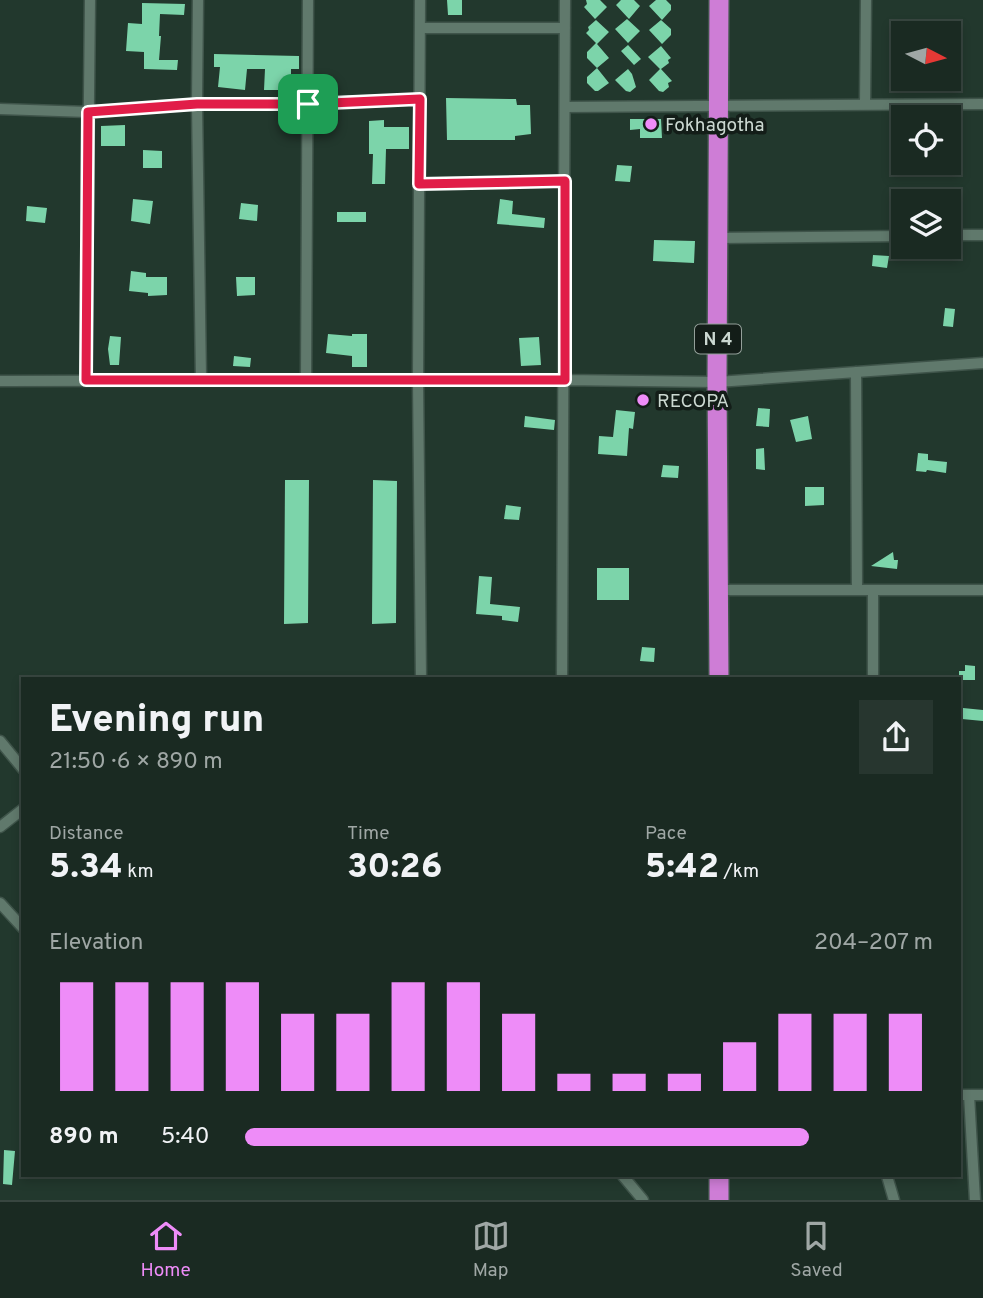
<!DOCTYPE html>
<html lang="en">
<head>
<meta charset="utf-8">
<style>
	body { margin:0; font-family:Overpass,sans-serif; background:#27362f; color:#f1f3f6; height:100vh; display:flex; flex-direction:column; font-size:26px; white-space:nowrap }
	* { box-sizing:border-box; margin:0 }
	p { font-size:23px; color:#9fa7a5 }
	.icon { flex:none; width:38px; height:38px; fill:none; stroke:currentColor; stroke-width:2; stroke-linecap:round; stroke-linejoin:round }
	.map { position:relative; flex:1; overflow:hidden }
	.sheet { position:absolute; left:21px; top:677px; width:940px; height:500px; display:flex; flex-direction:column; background:#1a2a22; border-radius:0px; box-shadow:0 4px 10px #0003,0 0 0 2px #384640 }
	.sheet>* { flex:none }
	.needle { width:46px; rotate:96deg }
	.tools { position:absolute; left:891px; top:21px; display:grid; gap:14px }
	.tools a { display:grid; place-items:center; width:70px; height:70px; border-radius:0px; background:#1a2a22; box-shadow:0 4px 10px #0003,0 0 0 2px #384640; font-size:35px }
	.pin { position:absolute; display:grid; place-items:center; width:60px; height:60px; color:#fff; margin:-30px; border-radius:14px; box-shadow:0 4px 10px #0006 }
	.round { display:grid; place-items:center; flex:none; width:74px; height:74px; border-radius:0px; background:#27362f }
	.head { display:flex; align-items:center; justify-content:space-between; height:119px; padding:0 28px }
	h1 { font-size:38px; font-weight:800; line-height:52px }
	.metrics { display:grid; grid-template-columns:repeat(3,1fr); gap:10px; height:119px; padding:7px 28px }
	.metrics div { display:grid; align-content:center }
	.metrics b { font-size:35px; font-weight:800 }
	.metrics small { font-size:19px; font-weight:400 }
	.metrics p { font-size:19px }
	.chart { height:196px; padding:14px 28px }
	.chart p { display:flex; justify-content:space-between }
	.chart svg { width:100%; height:126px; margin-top:7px; stroke:#ee8cf8; stroke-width:6 }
	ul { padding:0 28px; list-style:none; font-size:23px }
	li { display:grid; grid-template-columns:112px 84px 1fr; align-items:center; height:52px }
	li i { height:18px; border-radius:9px; background:#ee8cf8 }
	.tabs { display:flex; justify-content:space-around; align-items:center; height:98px; border-top:2px solid #384640; background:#1a2a22; font-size:19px; color:#9fa7a5 }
	.tabs a { display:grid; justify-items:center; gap:4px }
	.tabs .current { color:#ee8cf8 }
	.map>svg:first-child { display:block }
</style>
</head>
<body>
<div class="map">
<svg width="983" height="1200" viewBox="0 0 983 1200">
	<rect width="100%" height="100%" fill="#22382d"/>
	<path fill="#7cd4aa" d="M447,0h15v15h-14z
		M586,0h14l7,7 -12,12 -11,-12 3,-3z
		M621,0h13l6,6 -11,13 -13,-14z
		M656,0h10l5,5v5l-9,10 -13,-14z
		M142,3l43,1 -1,11 -24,-1 -1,22h2l-2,24h19l-1,10 -33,-1v-17l-18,-1 2,-28 14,1z
		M627,19l13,12 -12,12 -13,-14z
		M596,20l13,12 -12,12 12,14 -12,10 -10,-10v-6l9,-9 -10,-10 3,-3 -1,-3z
		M661,20l10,9v6l-9,9 -13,-14z
		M628,45l13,14 -7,6 -13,-14z
		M661,46l10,12 -3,2 1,3 -8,6 11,12 -4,2 1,4 -6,5 -4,-1 -10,-11 11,-11 -12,-12z
		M214,54l85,2v13h-8v21h-27l1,-21h-18l-2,21 -27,-3 2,-20h-6z
		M597,68l12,15 -11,8h-3l-8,-8v-6z
		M628,69l4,5 4,13 -6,5 -4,-1 -11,-11z
		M446,98l70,1 1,6h13l1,29 -16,2v4h-68z
		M630,119h31l1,19h-22v-9l-10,1z
		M384,120v7h25v22h-23l-1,35h-13l1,-30h-4v-33z
		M125,125v21h-24v-20z
		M143,150l19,1v17h-19z
		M617,165l15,1 -2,16 -15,-1z
		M133,199l20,2 -3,23 -19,-3z
		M500,199l13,2 -1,13 33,4 -1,10 -47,-4z
		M241,203l17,2 -1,16 -18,-2z
		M27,206l20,2 -2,15 -19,-2z
		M337,212h29v10h-29z
		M654,240l41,1 -1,22 -41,-2z
		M873,255l16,1 -2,12 -15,-2z
		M131,271l15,2v4h21v18l-19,1v-3l-19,-2z
		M236,277h19v18l-18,1z
		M945,308l10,1 -2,18 -10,-1z
		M328,334l24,2v-2h15v33h-15v-11l-26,-3z
		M110,336l11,1 -2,28h-9l-2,-16z
		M539,337l2,28 -20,1 -2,-28z
		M234,356l17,2 -1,9 -17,-1z
		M758,408l12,1 -1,18 -13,-1z
		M616,410l19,2 -2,17 -4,-1 -2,28 -29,-2 1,-18 14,1z
		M525,416l30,4 -1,10 -30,-3z
		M808,416l4,23 -16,3 -6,-22z
		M764,448l1,22 -9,-1v-20z
		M918,453l10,1v6l19,2 -1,11 -19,-3 -1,2 -10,-1z
		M663,465l16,1 -1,12 -17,-1z
		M285,480h24l-1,143 -24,1z
		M373,480l24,1 -1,142 -24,1z
		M805,487h19v18l-19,1z
		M506,505l15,2 -2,13 -15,-1z
		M893,552l1,8h4l-1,9 -26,-3z
		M597,568h32v32h-32z
		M479,576l13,1 -2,27 30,3 -2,15 -16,-2v-4l-26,-2z
		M642,647l13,1 -1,14 -14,-1z
		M965,665l10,1v14h-16v-9h6z
		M963,708l20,2v11l-21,-2z
		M4,1150l11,1 -3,34 -9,-1z"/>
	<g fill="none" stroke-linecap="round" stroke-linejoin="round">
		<defs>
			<path id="street" d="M198,0l-1,104 4,275
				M420,0l-2,380 3,299
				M420,28h145
				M865,104l1,-104
				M565,107l418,-3
				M0,109l88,3 109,-8h111l112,-5
				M419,184l146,-3
				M948,235h35
				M718,238l185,-2
				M856,372l1,218
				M86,380l4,-380
				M306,380l2,-380
				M0,381l565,-1 152,2 266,-19
				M719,590h264
				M562,679l3,-679
				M873,679v-89
				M0,741l23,28
				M0,827l23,-18
				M0,903l23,25
				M959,1095h24
				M969,1095l6,105
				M623,1176l20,24
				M887,1176l7,24"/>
			<path id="highway" d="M719,679l-2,-297 2,-382
				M719,1200v-24"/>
		</defs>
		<use href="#street" stroke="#3f544a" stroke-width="13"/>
		<use href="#highway" stroke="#3f544a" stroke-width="22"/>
		<use href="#street" stroke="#60796c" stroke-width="10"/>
		<use href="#highway" stroke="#ce7dd6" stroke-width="19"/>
	</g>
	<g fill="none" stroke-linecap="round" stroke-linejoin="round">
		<defs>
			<path id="route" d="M420,99l-1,85 146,-3v199h-479l2,-268 109,-8h111z"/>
		</defs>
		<use href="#route" stroke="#fff" stroke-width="14"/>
		<use href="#route" stroke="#e11d48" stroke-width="9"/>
	</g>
	<g fill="#ee8cf8" stroke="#131d18" stroke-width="2.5">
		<circle cx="651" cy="124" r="7"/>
		<circle cx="643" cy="400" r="7"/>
	</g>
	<g text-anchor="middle" stroke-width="7" stroke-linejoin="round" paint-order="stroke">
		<rect fill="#131d18" stroke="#94a09a" stroke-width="2" x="695" y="324.5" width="46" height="29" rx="5"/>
		<g font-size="18" font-weight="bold" fill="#cbd8d1">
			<text x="718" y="345">N 4</text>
		</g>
		<g font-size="19" fill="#cbd8d1" stroke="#131d18" text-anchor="start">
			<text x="665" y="131">Fokhagotha</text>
			<text x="657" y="407">RECOPA</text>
		</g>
	</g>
</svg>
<div class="tools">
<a><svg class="needle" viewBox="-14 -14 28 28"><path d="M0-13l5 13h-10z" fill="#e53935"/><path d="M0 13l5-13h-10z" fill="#9fa7a5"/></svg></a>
<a><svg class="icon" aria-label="locate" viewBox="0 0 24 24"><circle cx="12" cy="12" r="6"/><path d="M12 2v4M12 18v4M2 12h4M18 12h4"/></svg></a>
<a><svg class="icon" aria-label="layers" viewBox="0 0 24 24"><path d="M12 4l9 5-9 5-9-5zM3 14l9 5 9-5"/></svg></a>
</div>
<div class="pin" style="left:308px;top:104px;background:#1e9e55"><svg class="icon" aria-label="arrive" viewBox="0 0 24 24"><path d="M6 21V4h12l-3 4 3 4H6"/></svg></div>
<section class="sheet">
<div class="head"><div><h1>Evening run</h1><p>21:50 · 6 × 890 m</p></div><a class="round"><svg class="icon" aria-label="share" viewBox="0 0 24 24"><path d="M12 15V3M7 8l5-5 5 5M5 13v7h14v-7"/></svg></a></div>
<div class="metrics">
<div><p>Distance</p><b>5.34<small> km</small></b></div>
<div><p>Time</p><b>30:26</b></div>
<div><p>Pace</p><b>5:42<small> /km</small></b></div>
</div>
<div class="chart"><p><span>Elevation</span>204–207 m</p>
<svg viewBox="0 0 160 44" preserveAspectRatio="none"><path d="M5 44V6M15 44V6M25 44V6M35 44V6M45 44V17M55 44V17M65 44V6M75 44V6M85 44V17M95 44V38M105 44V38M115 44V38M125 44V27M135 44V17M145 44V17M155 44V17"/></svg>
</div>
<ul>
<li><b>890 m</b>5:40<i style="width:82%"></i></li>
</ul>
</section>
</div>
<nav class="tabs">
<a class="current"><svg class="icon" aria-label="home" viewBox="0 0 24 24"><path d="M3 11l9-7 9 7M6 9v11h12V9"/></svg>Home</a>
<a><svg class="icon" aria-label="map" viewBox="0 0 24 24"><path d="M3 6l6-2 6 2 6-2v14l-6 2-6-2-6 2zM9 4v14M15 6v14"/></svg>Map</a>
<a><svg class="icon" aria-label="saved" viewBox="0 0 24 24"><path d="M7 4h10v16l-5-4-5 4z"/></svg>Saved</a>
</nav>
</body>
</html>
